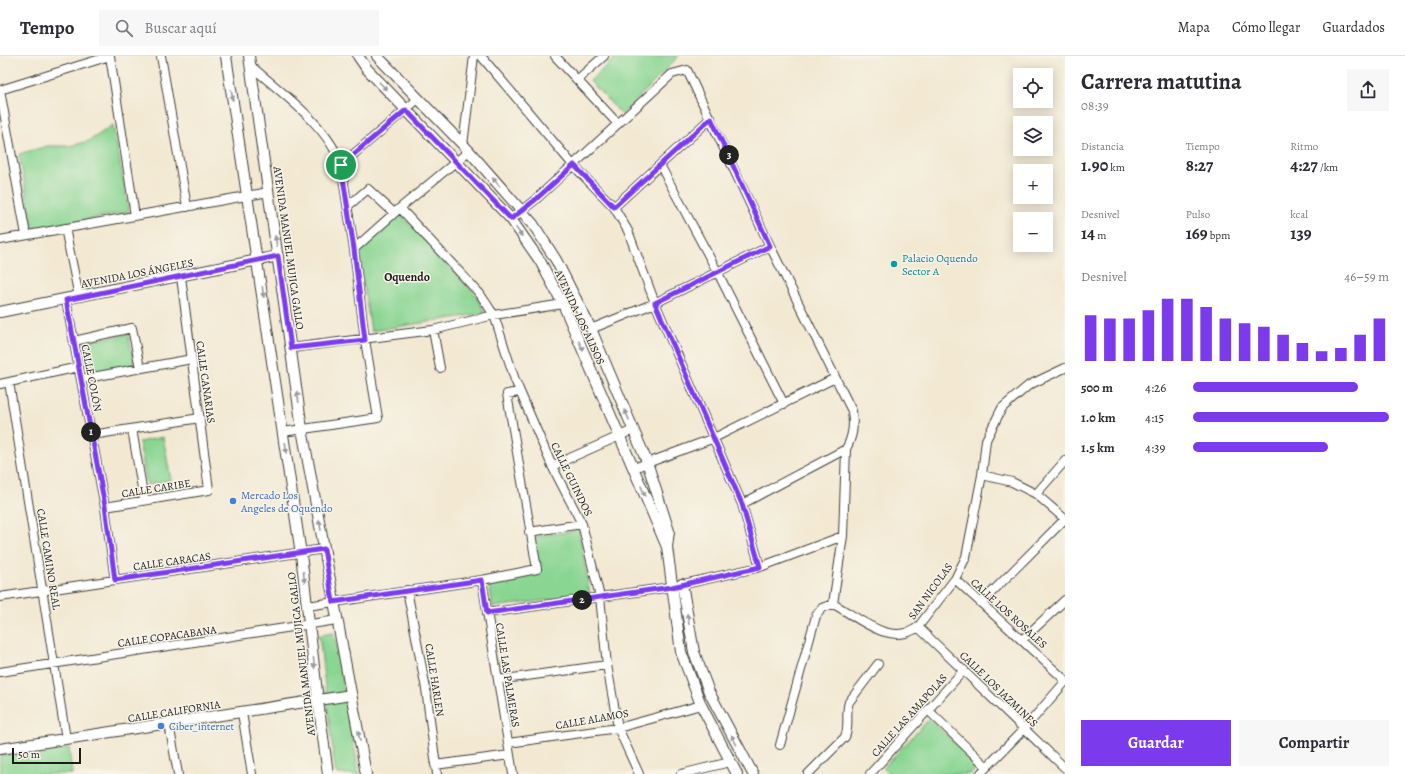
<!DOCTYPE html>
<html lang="es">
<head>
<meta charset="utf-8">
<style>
	body { margin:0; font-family:Alegreya,serif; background:#f7f7f7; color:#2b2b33; height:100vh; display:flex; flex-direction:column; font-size:15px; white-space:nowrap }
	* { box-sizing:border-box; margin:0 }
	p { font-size:13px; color:#7c7c81 }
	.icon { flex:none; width:22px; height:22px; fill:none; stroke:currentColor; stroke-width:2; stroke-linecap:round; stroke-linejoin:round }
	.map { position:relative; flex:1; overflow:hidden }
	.side { display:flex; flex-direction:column; background:#fff; width:340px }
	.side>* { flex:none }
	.controls { position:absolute; left:1013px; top:12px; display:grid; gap:8px }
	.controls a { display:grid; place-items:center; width:40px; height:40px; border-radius:0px; background:#fff; box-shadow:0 2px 10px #0003; font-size:20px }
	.scale { position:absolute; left:12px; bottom:10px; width:69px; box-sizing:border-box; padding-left:4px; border:2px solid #1c1c1c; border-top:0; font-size:11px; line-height:14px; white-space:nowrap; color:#1c1c1c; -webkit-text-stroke:3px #f7f3e8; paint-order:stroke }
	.pin { position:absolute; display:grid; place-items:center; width:34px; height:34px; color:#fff; margin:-17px; border:2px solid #fff; border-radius:50%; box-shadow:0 1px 4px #0007 }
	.km { position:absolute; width:20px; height:20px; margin:-10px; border-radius:50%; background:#222; color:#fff; font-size:11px; line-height:20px; text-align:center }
	.round { display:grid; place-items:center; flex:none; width:42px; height:42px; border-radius:0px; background:#f7f7f7 }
	.summary { display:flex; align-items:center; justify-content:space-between; height:68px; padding:0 16px }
	h1 { font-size:22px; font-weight:600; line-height:30px }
	.figures { display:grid; grid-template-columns:repeat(3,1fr); gap:6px; height:68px; padding:4px 16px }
	.figures div { display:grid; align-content:center }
	.figures b { font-size:17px; font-weight:600 }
	.figures small { font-size:11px; font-weight:400 }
	.figures p { font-size:11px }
	.chart { height:112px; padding:8px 16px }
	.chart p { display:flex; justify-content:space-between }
	.chart svg { width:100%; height:72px; margin-top:4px; stroke:#7c3aed; stroke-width:6 }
	.primary-button { display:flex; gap:8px; margin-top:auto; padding:8px 16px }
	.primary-button a { flex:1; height:46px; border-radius:0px; background:#7c3aed; color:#fff; font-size:16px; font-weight:600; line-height:46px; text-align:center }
	.primary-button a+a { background:#f7f7f7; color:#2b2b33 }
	ul { padding:0 16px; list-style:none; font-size:13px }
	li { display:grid; grid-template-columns:64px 48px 1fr; align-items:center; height:30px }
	li i { height:10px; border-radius:5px; background:#7c3aed }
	header { display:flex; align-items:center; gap:24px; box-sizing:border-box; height:56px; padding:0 20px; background:#fff; border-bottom:1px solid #e1e1e2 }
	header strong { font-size:19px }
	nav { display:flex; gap:22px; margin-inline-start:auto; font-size:14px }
	.search { width:280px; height:36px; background:#f7f7f7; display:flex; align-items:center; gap:10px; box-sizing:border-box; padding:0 14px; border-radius:0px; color:#7c7c81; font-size:15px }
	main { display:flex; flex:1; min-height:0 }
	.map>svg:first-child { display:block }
</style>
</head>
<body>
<header>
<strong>Tempo</strong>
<div class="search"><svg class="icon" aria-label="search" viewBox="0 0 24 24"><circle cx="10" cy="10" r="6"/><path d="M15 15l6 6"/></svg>Buscar aquí</div>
<nav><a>Mapa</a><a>Cómo llegar</a><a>Guardados</a></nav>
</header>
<main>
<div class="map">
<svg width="1065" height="718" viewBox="0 0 1065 718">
	<rect width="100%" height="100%" fill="#f7f3e8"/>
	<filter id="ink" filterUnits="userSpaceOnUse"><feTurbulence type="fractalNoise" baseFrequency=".025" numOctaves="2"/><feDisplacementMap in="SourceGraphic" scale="8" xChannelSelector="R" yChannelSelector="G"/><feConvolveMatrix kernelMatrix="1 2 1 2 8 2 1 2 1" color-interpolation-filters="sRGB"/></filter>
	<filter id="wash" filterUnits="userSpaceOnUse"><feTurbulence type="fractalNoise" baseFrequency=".012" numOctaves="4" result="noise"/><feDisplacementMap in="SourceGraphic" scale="16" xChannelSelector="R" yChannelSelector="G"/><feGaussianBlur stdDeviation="0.9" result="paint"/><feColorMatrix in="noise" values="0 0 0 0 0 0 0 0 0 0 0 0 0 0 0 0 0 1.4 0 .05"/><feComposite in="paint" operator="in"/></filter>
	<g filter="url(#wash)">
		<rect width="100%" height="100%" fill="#f3e9d3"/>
		<path fill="#89d592" stroke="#527857" d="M617,0h62l-57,59 -32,-34z
			M113,69l16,87 -96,17 -14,-75 28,-8h22l20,-5z
			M399,157l77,82 9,18 -114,18 -13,-80z
			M128,278l7,30 -46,9 -6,-31z
			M163,381l8,43 -24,5 -8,-43z
			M579,474l11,65 -97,12 -5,-27 52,-9 -6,-34z
			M334,577l25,141h-22l-2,-4 -16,-135z
			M929,663l50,46 -8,9h-81l-7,-6z
			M69,692l3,26h-72v-19z"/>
	</g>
	<g filter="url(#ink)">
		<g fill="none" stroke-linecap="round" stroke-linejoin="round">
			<defs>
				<path id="minor" d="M110,0l25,160
					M161,0l26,151
					M481,0l92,109 41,42 14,24 27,72 87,201 18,63
					M555,0l63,68
					M250,9c30,27 79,61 91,100l13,84 11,91 13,78 -95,14
					M577,24l27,-24
					M0,34l26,145
					M0,34l110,-34
					M463,89l11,-89
					M341,109l77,-66
					M660,109l58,108 66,131
					M348,150l20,-17 26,24
					M614,151l97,-89
					M400,152l80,86 14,21 21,65 37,86 30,58 18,73 7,68 11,63 21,46
					M511,163l24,-19 137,-126 15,-4 83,176 82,165c2,15 1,25 -6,38l-3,87 -10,68 -11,4 -6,8 -36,129
					M65,172l14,69
					M0,184l269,-48
					M354,193l46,-41 69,-57
					M66,244l39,207 10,73
					M591,273l64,-26 115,-57
					M433,274l7,38
					M74,285l58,-13 8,40
					M291,292l142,-18 61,-15 69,-11 14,-5
					M81,323l111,-20
					M9,326l57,357
					M0,328l79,-17
					M132,373l12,71
					M92,379l108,-17
					M552,410l81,-36
					M634,412l80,-30 121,-60
					M982,419l30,7 24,12 29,25
					M1036,438l29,-33
					M742,448l104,-55
					M105,451l104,-17 -28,-213
					M529,476l53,-8
					M955,523l110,101
					M482,524l31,194
					M407,534l19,99 11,85
					M0,541l324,-48
					M982,546l83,-83
					M833,548c24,12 57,44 85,23l37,-48 11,-22 16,-82 4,-35 16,-32 27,-23 36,-17
					M307,550l175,-26 55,-11 -30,-175 13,-2
					M487,557l184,-26 89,-20 83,-31
					M918,571l147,141
					M1022,584l43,-40
					M0,616l337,-52
					M498,624l109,-15
					M928,654l59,57
					M242,657l10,61
					M169,668l9,50
					M508,687l110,-15 83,-23
					M435,709l75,-10
					M681,718l49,-12
					M808,718l37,-37c5,-11 0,-23 4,-35l29,-38
					M870,718l94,-104
					M980,718l44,-45 41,-47"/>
				<path id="tertiary" d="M226,0l75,498 17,147 10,73
					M249,0l53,373 64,345
					M358,0l9,13 144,150 29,42 23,43 104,243
					M377,0l92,95 64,73 23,36 35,69 56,133 22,69 -2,16 14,105 20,53 36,69
					M0,256l278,-56
					M682,528l12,68 15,40 44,82
					M0,693l351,-54"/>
			</defs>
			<use href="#minor" stroke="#3c3b37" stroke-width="10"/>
			<use href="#tertiary" stroke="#3c3b37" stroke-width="12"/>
			<use href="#minor" stroke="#fff" stroke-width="8"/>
			<use href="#tertiary" stroke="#fff" stroke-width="10"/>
		</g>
		<defs><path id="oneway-solid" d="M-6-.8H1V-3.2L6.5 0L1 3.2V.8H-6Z"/></defs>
		<g fill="#999">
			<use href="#oneway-solid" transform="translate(383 30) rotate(46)"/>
			<use href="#oneway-solid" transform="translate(232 39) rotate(81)"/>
			<use href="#oneway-solid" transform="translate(496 126) rotate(-131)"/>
			<use href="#oneway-solid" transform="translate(519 176) rotate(55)"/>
			<use href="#oneway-solid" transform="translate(276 185) rotate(-99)"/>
			<use href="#oneway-solid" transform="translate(263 236) rotate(82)"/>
			<use href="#oneway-solid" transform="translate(581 290) rotate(67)"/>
			<use href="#oneway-solid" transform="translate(298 341) rotate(-98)"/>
			<use href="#oneway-solid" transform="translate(627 359) rotate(-113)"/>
			<use href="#oneway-solid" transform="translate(286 392) rotate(82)"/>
			<use href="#oneway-solid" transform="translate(643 435) rotate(68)"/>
			<use href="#oneway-solid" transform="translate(320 469) rotate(-100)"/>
			<use href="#oneway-solid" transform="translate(304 521) rotate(83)"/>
			<use href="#oneway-solid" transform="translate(688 563) rotate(-100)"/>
			<use href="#oneway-solid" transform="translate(314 607) rotate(84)"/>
			<use href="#oneway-solid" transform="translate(359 680) rotate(-101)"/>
			<use href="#oneway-solid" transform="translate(734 684) rotate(-118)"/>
		</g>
	</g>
	<g fill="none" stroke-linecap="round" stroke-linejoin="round" filter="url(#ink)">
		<defs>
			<path id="route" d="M406,54l105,109 24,-19 39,-35 40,42 97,-89 59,128 -115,57 87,201 18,63 -88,20 -185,26 -5,-33 -149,22 -9,-53 -209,31 -10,-74 -39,-206 212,-44 13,92 74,-8 -11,-91 -13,-84z"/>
		</defs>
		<use href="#route" stroke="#fff" stroke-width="8"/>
		<use href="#route" stroke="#7c3aed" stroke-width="5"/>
	</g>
	<circle fill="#0f9aa8" stroke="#f7f3e8" stroke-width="1.5" cx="894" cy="208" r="4"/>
	<g fill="#3f7fe0" stroke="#f7f3e8" stroke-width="1.5">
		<circle cx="233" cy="445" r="4"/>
		<circle cx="161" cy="670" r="4"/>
	</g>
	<g text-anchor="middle" stroke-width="3" stroke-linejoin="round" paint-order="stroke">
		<g font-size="11" fill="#1c1c1c" stroke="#f7f3e8">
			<text transform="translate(289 192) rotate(82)" y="4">AVENIDA MANUEL MUJICA GALLO</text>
			<text transform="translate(137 217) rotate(-11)" y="4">AVENIDA LOS ÁNGELES</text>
			<text transform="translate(580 261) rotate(65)" y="4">AVENIDA LOS ALISOS</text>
			<text transform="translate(92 322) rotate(79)" y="4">CALLE COLÓN</text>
			<text transform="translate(206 326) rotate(82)" y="4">CALLE CANARIAS</text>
			<text transform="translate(572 423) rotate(64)" y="4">CALLE GUINDOS</text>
			<text transform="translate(156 432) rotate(-9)" y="4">CALLE CARIBE</text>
			<text transform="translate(49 503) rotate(81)" y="4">CALLE CAMINO REAL</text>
			<text transform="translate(172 505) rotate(-8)" y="4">CALLE CARACAS</text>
			<text transform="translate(930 535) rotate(-54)" y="4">SAN NICOLAS</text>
			<text transform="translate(1009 557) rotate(42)" y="4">CALLE LOS ROSALES</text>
			<text transform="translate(167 580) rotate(-8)" y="4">CALLE COPACABANA</text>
			<text transform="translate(301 598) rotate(-97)" y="4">AVENIDA MANUEL MUJICA GALLO</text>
			<text transform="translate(508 619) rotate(81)" y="4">CALLE LAS PALMERAS</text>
			<text transform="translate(435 624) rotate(81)" y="4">CALLE HARLEN</text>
			<text transform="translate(999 633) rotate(44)" y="4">CALLE LOS JAZMINES</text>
			<text transform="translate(174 655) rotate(-9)" y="4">CALLE CALIFORNIA</text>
			<text transform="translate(909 659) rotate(-48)" y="4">CALLE LAS AMAPOLAS</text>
			<text transform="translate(592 663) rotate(-10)" y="4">CALLE ALAMOS</text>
		</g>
		<g font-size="11" fill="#0d838f" stroke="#f7f3e8" text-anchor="start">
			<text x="902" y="206">Palacio Oquendo<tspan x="902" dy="13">Sector A</tspan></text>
		</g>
		<g font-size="11" fill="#366cbe" stroke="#f7f3e8" text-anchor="start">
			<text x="241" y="443">Mercado Los<tspan x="241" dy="13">Angeles de Oquendo</tspan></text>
			<text x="169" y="674">Ciber_internet</text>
		</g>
		<g font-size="12" font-weight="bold" fill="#1c1c1c" stroke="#f7f3e8">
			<text x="407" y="225">Oquendo</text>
		</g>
	</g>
</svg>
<div class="controls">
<a><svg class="icon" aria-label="locate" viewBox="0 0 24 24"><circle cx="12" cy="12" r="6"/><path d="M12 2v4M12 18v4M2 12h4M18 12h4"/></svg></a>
<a><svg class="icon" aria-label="layers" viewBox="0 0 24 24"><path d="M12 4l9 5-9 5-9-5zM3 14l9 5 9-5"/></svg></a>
<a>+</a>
<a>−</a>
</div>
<div class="scale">50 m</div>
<div class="pin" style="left:341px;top:109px;background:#1e9e55"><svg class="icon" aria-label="arrive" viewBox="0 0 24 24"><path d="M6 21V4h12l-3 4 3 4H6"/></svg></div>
<b class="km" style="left:91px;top:376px">1</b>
<b class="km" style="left:582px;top:544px">2</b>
<b class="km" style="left:729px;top:99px">3</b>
</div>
<section class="side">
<div class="summary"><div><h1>Carrera matutina</h1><p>08:39</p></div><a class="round"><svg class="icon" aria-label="share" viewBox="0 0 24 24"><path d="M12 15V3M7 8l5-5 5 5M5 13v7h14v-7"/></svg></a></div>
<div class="figures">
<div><p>Distancia</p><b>1.90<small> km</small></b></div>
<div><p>Tiempo</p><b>8:27</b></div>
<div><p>Ritmo</p><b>4:27<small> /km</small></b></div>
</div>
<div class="figures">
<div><p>Desnivel</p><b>14<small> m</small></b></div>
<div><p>Pulso</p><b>169<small> bpm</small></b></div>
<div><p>kcal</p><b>139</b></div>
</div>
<div class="chart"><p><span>Desnivel</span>46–59 m</p>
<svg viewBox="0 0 160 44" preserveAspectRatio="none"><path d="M5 44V16M15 44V18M25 44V18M35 44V13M45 44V6M55 44V6M65 44V11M75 44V18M85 44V21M95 44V23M105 44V28M115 44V33M125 44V38M135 44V36M145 44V28M155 44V18"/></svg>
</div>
<ul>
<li><b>500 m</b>4:26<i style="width:84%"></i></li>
<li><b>1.0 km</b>4:15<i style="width:100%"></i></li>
<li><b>1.5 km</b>4:39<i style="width:69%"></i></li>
</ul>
<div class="primary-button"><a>Guardar</a><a>Compartir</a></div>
</section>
</main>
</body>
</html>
